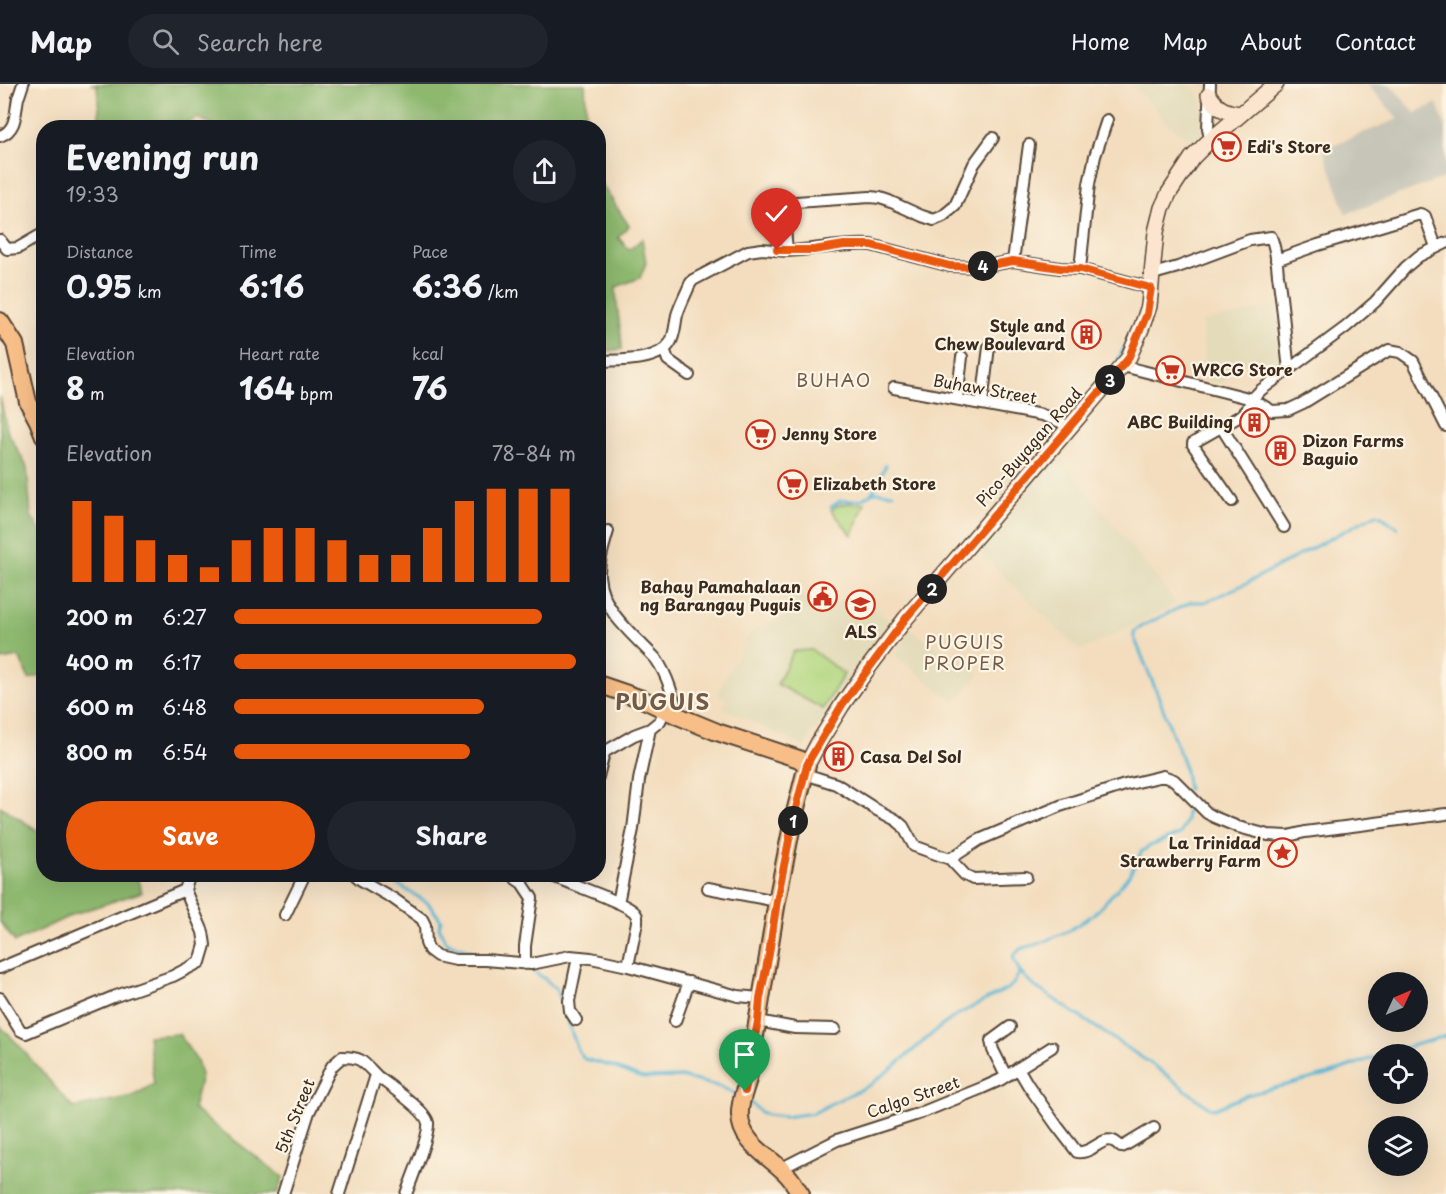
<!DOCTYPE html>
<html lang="en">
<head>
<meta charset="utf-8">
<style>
	body { margin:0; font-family:"Playpen Sans",sans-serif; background:#20242c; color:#f1f3f6; height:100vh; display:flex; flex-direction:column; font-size:22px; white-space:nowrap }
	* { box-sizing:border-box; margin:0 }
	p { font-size:20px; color:#9ea1a6 }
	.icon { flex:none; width:33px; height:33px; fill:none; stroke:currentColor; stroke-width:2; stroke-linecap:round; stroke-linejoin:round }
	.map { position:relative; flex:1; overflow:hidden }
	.sheet { position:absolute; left:36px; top:36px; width:570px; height:762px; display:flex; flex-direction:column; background:#171b24; border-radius:24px; box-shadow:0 6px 24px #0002 }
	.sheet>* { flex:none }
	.needle { width:39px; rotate:46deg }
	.fabs { position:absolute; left:1368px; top:888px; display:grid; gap:12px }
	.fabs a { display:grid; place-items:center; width:60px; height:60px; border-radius:50%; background:#171b24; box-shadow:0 6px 24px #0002; font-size:30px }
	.pin { position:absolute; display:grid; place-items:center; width:51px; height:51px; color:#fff; margin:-62px -26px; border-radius:50% 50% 50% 0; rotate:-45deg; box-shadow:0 0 6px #0007 }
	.pin .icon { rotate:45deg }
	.km { position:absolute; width:30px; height:30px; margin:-15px; border-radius:50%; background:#222; color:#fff; font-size:16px; line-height:30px; text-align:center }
	.round { display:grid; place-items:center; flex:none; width:63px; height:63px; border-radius:32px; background:#20242c }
	.overview { display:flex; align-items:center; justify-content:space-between; height:102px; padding:0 30px }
	h1 { font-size:33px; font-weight:700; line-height:45px }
	.stats { display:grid; grid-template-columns:repeat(3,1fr); gap:9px; height:102px; padding:6px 30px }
	.stats div { display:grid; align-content:center }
	.stats b { font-size:30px; font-weight:700 }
	.stats small { font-size:16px; font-weight:400 }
	.stats p { font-size:16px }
	.chart { height:168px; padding:12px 30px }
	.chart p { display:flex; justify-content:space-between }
	.chart svg { width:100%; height:108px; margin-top:6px; stroke:#ea580c; stroke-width:6 }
	.button { display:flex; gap:12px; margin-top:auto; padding:12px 30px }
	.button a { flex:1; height:69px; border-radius:36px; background:#ea580c; color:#fff; font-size:24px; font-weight:700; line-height:69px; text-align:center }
	.button a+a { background:#20242c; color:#f1f3f6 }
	ul { padding:0 30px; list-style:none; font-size:20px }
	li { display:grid; grid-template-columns:96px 72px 1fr; align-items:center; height:45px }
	li i { height:15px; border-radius:8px; background:#ea580c }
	header { display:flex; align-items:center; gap:36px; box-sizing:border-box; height:84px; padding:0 30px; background:#171b24; border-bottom:2px solid #363941 }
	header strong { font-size:28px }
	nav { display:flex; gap:33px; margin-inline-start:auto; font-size:21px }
	.search { width:420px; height:54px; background:#20242c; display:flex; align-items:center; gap:15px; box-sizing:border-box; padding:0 21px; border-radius:33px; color:#9ea1a6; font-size:22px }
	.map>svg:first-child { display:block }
</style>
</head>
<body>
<header>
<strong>Map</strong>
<div class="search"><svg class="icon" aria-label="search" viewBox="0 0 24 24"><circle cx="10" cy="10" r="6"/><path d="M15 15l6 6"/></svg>Search here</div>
<nav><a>Home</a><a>Map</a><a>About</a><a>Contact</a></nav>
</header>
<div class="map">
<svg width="1446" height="1110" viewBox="0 0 1446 1110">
	<rect width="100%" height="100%" fill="#fcf5e5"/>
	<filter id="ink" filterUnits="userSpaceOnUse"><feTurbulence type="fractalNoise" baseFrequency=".0167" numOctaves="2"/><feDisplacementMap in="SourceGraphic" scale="12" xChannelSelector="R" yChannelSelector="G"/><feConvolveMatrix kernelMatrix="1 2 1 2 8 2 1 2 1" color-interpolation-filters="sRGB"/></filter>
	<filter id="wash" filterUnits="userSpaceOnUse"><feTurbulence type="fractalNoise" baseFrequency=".008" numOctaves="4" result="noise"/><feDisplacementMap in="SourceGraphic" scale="24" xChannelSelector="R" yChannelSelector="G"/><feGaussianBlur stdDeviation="1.35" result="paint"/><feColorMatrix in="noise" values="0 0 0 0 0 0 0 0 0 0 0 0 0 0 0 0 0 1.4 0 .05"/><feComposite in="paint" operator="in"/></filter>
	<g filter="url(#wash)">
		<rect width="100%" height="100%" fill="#f3ddbe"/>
		<path fill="#e3dbba" d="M1132,0h53l14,9 3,10 -1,33 -3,5 -4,1 -23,-16z
			M1275,222l7,51 -52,9 -6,18 -18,-3 -4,-59z
			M1058,370l119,150 -97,47 -101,-99z
			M793,508l31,15 32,-13 35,28 -33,44 -43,64h-2l-8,17 -82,-39 4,-8 -10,-6 31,-59 30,-18z
			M910,546l70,44 -25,29 -60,-48z"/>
		<path fill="#c6c5b8" d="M1367,0h23l25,29 22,-10 9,25v49l-100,37 -23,-65 75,-30z"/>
		<path fill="#b2d780" stroke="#76804f" stroke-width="1.5" d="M850,419l5,1 10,-1 -13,32 -21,-25c5,-5 11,-6 19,-7z
			M812,566l32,24 -21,35 -46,-25 16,-32 2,-1z"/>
		<path fill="#8db86e" stroke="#647146" stroke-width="1.5" d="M90,0h495l2,43 -365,1 -25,-10 -16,9h-81l-3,-42z
			M599,96l30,46 -11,11 11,13 13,-11 4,24 -6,15 -24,9c0,21 5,41 6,62l-23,3z
			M0,313l7,33 20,37 4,49 12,19v140l-14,4 -10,-22 -19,3z
			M0,722l43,28 1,40 92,1 6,17 -68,22 -59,28 -15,-20z
			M0,942l17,17 56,65 60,-12 21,-12 -6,-48 31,-2 18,27 4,14 -8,34 90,68 -6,17h-277z"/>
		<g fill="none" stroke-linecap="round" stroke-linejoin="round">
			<path stroke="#55b6d4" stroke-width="3" d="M1118,275l11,-20
				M873,408l13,-27
				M831,423l9,-6 21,-1 12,-8 20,1
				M1188,705l-4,-24 -26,-70 -24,-58v-5l10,-7 47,-23h14l42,-19 129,-69 4,1 17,13
				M1188,714l-2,23 -6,13 -30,12 -8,5 -13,24 -7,9 -27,29 -25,17 -32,14 -18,5 -7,8 7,15 14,14 122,81 53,41 5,1 33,-14 78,-20 53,-19
				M381,790l47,29 13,17 -2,7 7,15 25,9
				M528,884l17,11 11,10 22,61 6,9 27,7 28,11 5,1 37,-1 40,10 15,7
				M1383,970l63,-18
				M747,1016l15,13 5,2 17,2 30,-4 16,-9 40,-19 27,-21 42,-36 18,-13 52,-27 4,-4 7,-12"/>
		</g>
	</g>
	<g filter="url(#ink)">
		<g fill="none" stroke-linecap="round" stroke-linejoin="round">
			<defs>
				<path id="minor" d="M1210,0l-2,44 2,11
					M0,52c17,-6 15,-23 18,-38 2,-4 3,-9 5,-14
					M0,156l7,9 11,-1 26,-15
					M787,167c28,-1 56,-8 84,-6l79,21 30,1 33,-6 47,7 20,1 71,19
					M1276,176l42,-15 102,-31 5,2 11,31
					M1013,177l16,-116
					M1080,185l9,-85 6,-28 12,-36
					M1153,190l25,-7 72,-27 21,-3c5,12 6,26 7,38 5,32 7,63 11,95
					M664,265l4,11 21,15
					M598,277c21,-1 60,1 72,-18 5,-8 5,-19 7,-28 3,-10 9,-21 13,-31l3,-4 55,-29 14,-2 25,2 -3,-35 2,-6 10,-8 74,-5 10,1 9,3 33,15 12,4 9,-4 12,-10 19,-42 19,-26
					M1123,282l129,33 20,12 16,-1 15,-7 86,-53 11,2 13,9 33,65
					M894,304l148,27 19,7 7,8
					M957,315l5,-42
					M982,319l7,-56
					M1222,344l62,99
					M1232,417l-39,-56v-2l49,-28 5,-5 5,-11 9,-9 85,-63 29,-25 31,-35 13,-11 27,-13
					M608,447c-4,14 -10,31 -9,45 3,36 35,59 57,83 12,17 17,37 22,57
					M805,690l31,10 41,26 19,10 7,6 11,20 36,13 15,16 8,4 53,-2
					M598,693l6,-24 2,-2 28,-16 16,-6 10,-8 5,-11
					M950,775l29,-19 81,-34 65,-21 38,-9 11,4 33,33 7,4 24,10 30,8 20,1 17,-4 141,-18
					M354,790l7,6 33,19 28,20 3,6 1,18 3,7 8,6 18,4h31l45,4 39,-8 21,2 37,8 110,30 22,2
					M547,790c15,7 81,29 88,39 3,3 2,4 2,9l-9,44
					M516,795l6,4 10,15 -7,48v18
					M708,804l69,13
					M618,819l15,-74 6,-49 11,-51
					M285,831l20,-41
					M0,884l185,-78
					M0,914l20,32 6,3 87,-36 60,-21 27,-14 5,-17 -2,-13 -18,-42 5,-16
					M576,936l-6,-9 -1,-10 9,-44
					M675,937l14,-39
					M758,937l37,7 40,1
					M1018,984l10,17 29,41 20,26c14,3 25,-16 36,-11 3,1 6,4 8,6l3,-1 30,-18
					M1006,992l-13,-26 -2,-9 19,-14
					M780,1085l57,-29 81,-26 64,-26 18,-8 52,-33
					M283,1110l26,-82 23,-46 10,-9c6,0 12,0 18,3 6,4 12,11 17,16 11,9 49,34 51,47 2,11 -17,58 -22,71
					M339,1110l37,-119"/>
				<path id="secondary" d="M1209,11c9,14 14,16 30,19
					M807,681l12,-23 23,-37 26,-37 38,-50 222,-259 13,-30 8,-23 7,-74 6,-24 7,-15 23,-35 14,-14 70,-60"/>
				<path id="primary" d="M0,237l15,23 13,58 10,19 6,15
					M598,600l44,15 36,17 39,16 82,27 8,6 -14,55 -16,81 -29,178c-3,11 -9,24 -8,36 0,30 34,43 50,63 4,5 7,11 11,16"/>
			</defs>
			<use href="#minor" stroke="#574536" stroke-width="14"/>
			<use href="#secondary" stroke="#574536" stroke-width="18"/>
			<use href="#primary" stroke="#574536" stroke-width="20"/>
			<use href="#minor" stroke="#fff" stroke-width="10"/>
			<use href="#secondary" stroke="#fce5cf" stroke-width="15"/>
			<use href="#primary" stroke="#f7be87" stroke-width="16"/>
		</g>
	</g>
	<g fill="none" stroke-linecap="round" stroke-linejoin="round" filter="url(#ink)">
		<defs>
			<path id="route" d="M745,1007l13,-70 2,-23 9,-44 8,-53 16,-81 14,-55 4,-8 31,-52 64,-87 222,-259 19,-45 4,-26 -71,-19 -20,-1 -33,-5 -14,-2 -33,6 -30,-1 -79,-21h-27l-30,5h-37"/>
		</defs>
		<use href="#route" stroke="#fff" stroke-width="12"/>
		<use href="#route" stroke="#ea580c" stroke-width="8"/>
	</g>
	<defs>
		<symbol id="supermarket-ring" viewBox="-11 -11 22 22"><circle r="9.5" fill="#fcf5e5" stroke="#c8321e" stroke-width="1.5"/><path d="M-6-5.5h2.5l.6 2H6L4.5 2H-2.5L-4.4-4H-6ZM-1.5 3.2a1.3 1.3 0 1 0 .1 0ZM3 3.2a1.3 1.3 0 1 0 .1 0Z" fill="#c8321e"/></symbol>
		<symbol id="building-ring" viewBox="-11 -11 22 22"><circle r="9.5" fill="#fcf5e5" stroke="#c8321e" stroke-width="1.5"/><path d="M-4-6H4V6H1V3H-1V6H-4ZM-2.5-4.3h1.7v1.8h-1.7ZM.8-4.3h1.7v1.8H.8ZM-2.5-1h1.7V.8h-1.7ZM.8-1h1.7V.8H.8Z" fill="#c8321e"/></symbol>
		<symbol id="civic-ring" viewBox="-11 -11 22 22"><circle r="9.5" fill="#fcf5e5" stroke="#c8321e" stroke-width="1.5"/><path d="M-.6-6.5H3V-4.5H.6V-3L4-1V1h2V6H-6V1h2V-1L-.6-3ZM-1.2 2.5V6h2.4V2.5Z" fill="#c8321e"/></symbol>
		<symbol id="school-ring" viewBox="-11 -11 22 22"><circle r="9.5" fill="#fcf5e5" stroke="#c8321e" stroke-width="1.5"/><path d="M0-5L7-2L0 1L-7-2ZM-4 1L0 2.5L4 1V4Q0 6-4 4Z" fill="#c8321e"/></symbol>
		<symbol id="sight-ring" viewBox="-11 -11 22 22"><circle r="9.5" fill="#fcf5e5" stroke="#c8321e" stroke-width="1.5"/><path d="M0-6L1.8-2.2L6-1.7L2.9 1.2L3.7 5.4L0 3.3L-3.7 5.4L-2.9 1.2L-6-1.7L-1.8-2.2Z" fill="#c8321e"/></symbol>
	</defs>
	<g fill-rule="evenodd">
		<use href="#supermarket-ring" x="1210" y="46" width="33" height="33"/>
		<use href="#building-ring" x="1070" y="234" width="33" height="33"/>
		<use href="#supermarket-ring" x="1154" y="270" width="33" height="33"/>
		<use href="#building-ring" x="1238" y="322" width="33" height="33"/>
		<use href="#supermarket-ring" x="744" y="334" width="33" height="33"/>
		<use href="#building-ring" x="1264" y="350" width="33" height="33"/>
		<use href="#supermarket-ring" x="776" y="384" width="33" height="33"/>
		<use href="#civic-ring" x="806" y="496" width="33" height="33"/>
		<use href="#school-ring" x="844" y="504" width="33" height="33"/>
		<use href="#building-ring" x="822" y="656" width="33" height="33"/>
		<use href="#sight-ring" x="1266" y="752" width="33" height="33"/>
	</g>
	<g text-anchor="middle" stroke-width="4.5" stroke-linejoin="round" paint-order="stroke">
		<g font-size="16" font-weight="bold" fill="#3b2a1e" stroke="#fcf5e5" text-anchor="start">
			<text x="1247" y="69">Edi's Store</text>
			<text x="1065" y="248" text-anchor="end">Style and<tspan x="1065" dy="18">Chew Boulevard</tspan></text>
			<text x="1192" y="292">WRCG Store</text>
			<text x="1233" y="344" text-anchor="end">ABC Building</text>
			<text x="782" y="356">Jenny Store</text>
			<text x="1302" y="363">Dizon Farms<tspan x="1302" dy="18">Baguio</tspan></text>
			<text x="813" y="406">Elizabeth Store</text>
			<text x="801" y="509" text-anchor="end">Bahay Pamahalaan<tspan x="801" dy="18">ng Barangay Puguis</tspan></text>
			<text x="861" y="554" text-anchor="middle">ALS</text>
			<text x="860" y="679">Casa Del Sol</text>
			<text x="1261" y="765" text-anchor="end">La Trinidad<tspan x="1261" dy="18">Strawberry Farm</tspan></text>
		</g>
		<g font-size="16" fill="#3b2a1e" stroke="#fcf5e5">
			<text transform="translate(985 305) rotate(10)" y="6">Buhaw Street</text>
			<text transform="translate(1029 363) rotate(-49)" y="6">Pico-Buyagan Road</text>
			<text transform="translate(913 1013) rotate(-19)" y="6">Calgo Street</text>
			<text transform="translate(295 1032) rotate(-68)" y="6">5th Street</text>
		</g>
		<g font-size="18" letter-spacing="1.5" fill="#745b47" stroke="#fcf5e5">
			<text x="834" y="303">BUHAO</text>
			<text x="965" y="565">PUGUIS<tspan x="965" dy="21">PROPER</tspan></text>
		</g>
		<g font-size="22" font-weight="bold" letter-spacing="1.5" fill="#745b47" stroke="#fcf5e5">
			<text x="663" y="626">PUGUIS</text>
		</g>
	</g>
</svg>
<div class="fabs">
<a><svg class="needle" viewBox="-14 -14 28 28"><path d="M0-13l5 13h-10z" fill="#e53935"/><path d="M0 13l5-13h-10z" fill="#9ea1a6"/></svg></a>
<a><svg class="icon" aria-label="locate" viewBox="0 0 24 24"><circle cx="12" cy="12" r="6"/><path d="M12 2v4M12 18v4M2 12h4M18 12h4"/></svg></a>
<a><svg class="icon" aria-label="layers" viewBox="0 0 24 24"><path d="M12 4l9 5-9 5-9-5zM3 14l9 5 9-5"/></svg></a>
</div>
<div class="pin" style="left:745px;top:1007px;background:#1e9e55"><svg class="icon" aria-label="arrive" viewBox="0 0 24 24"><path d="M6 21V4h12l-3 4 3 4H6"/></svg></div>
<div class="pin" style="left:777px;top:166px;background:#d93025"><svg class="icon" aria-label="check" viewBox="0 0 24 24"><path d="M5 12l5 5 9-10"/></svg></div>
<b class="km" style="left:793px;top:737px">1</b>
<b class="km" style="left:932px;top:505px">2</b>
<b class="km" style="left:1110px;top:296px">3</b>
<b class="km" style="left:983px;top:182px">4</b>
<section class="sheet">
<div class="overview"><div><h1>Evening run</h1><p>19:33</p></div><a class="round"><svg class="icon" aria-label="share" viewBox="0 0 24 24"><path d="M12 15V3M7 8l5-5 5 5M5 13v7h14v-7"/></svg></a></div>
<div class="stats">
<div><p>Distance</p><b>0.95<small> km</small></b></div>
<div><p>Time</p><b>6:16</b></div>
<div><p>Pace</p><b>6:36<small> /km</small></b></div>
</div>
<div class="stats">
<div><p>Elevation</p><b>8<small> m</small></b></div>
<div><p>Heart rate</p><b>164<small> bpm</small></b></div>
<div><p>kcal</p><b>76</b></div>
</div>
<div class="chart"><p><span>Elevation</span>78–84 m</p>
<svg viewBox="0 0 160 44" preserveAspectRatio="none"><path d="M5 44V11M15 44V17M25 44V27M35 44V33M45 44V38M55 44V27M65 44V22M75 44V22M85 44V27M95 44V33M105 44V33M115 44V22M125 44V11M135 44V6M145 44V6M155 44V6"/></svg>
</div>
<ul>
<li><b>200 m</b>6:27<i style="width:90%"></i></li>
<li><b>400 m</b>6:17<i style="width:100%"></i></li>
<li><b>600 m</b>6:48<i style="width:73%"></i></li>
<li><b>800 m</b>6:54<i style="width:69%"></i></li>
</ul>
<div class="button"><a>Save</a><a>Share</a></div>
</section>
</div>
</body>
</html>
